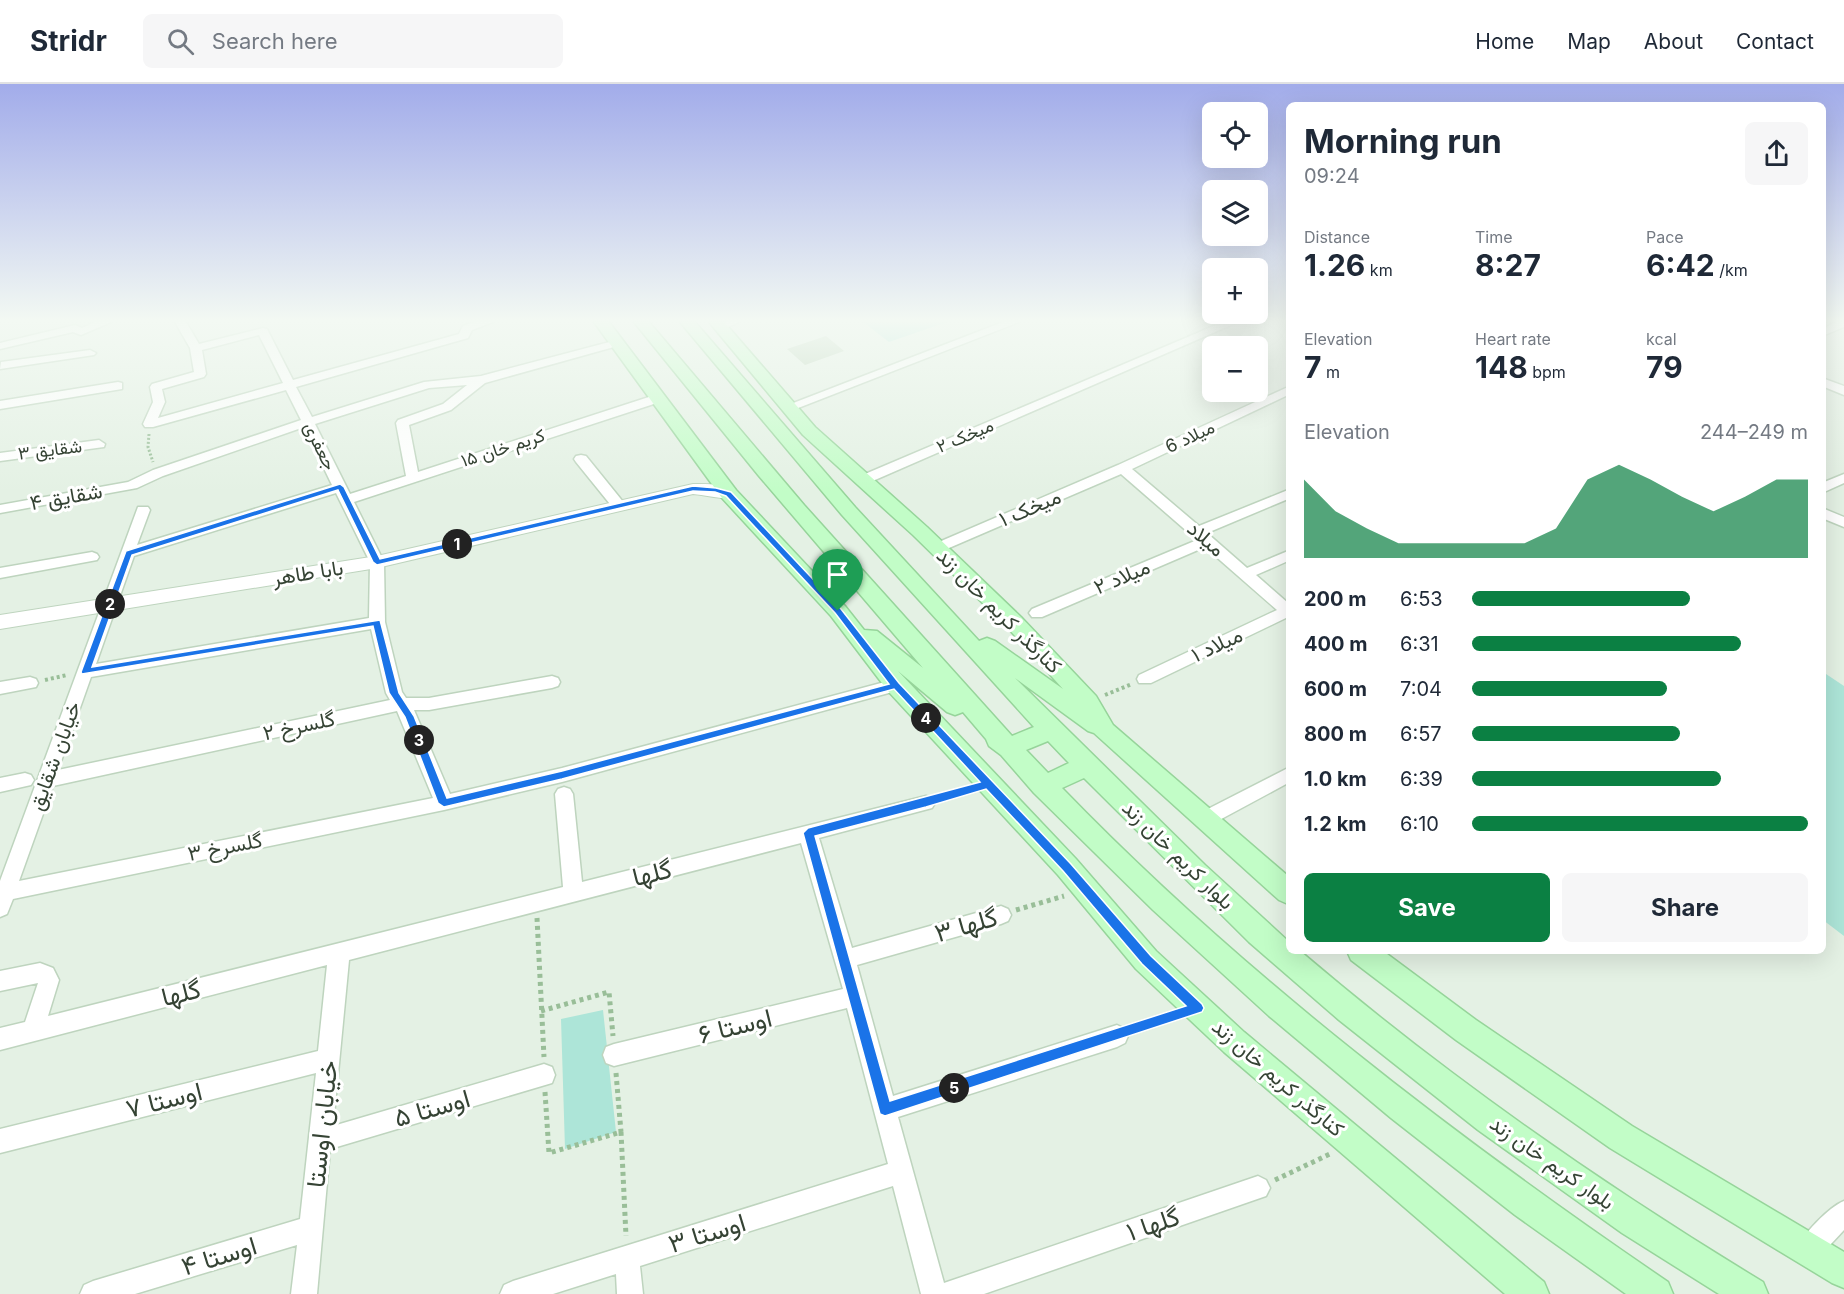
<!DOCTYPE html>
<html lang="en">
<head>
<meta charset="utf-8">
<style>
	body { margin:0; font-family:Inter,Vazirmatn,sans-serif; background:#f6f6f7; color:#1f2937; height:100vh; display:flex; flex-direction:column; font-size:22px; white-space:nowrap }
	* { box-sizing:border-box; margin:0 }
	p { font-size:20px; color:#747a83 }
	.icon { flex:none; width:33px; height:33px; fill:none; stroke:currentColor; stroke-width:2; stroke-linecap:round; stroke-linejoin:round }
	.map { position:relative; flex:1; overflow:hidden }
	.drawer { position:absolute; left:1286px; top:18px; width:540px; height:852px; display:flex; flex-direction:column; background:#fff; border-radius:9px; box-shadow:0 6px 24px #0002 }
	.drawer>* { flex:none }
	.buttons { position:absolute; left:1202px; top:18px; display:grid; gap:12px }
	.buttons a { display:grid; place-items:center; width:66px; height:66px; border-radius:9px; background:#fff; box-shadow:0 6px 24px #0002; font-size:30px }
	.pin { position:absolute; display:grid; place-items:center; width:51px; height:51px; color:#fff; margin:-62px -26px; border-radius:50% 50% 50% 0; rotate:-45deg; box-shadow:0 0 6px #0007 }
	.pin .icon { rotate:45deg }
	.km { position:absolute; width:30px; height:30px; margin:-15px; border-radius:50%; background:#222; color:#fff; font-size:16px; line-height:30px; text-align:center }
	.round { display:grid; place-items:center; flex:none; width:63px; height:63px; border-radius:9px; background:#f6f6f7 }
	.head { display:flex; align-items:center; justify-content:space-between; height:102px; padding:0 18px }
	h1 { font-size:33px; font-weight:700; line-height:45px }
	.metrics { display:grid; grid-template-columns:repeat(3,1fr); gap:9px; height:102px; padding:6px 18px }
	.metrics div { display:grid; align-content:center }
	.metrics b { font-size:30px; font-weight:700 }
	.metrics small { font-size:16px; font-weight:400 }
	.metrics p { font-size:16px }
	.chart { height:168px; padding:12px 18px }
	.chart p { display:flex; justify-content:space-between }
	.chart svg { width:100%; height:108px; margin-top:6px; fill:#0b8043; opacity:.7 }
	.primary-button { display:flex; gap:12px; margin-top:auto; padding:12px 18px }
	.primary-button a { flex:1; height:69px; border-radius:9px; background:#0b8043; color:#fff; font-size:24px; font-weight:700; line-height:69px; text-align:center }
	.primary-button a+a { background:#f6f6f7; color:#1f2937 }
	ul { padding:0 18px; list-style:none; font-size:20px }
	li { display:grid; grid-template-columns:96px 72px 1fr; align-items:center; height:45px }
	li i { height:15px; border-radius:8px; background:#0b8043 }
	header { display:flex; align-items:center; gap:36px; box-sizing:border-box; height:84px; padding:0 30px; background:#fff; border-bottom:2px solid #e0e1e3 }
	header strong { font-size:28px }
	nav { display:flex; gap:33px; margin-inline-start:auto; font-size:21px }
	.search { width:420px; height:54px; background:#f6f6f7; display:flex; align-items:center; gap:15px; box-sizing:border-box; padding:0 21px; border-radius:9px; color:#747a83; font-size:22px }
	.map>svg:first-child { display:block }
</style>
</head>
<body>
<header>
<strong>Stridr</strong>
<div class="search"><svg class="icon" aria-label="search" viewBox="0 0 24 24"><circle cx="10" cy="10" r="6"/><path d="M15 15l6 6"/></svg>Search here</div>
<nav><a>Home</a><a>Map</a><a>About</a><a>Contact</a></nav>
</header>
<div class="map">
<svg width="1844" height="1210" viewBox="0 0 1844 1210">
	<rect width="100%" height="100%" fill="#e4f1e4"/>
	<path fill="#ade5d8" d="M863,238h84l-58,20z
		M1823,588l21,14v250l-21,-16z
		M603,926l13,122 -51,17 -4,-130z"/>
	<path fill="#bbd3b9" d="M826,252l18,15 -39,14 -18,-16z"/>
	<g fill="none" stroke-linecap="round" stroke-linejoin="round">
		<defs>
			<path id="minor" d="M95,238h16l-30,13 -8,-3 -73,17v-6l75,-18 7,3z
				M175,238h11l13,22 64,-16 4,1 26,51 166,-46 4,-8 11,-4h19l-21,8 -4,8 -172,49 16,30 112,-35 57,-6 136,-36 6,3 -2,2 -136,38 -34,27 -42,15 9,47 237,-77h8l2,3 -2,3 -309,101 30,60 1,60 17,70 4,6h23l123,-22 6,2 2,4 -2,4 -6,2 -123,22h-15l36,84 112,-26 334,-89 6,2 2,4 -2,4 -6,2 -334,91 -118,28 -431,89 -6,15 -7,3v-36l138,-374h10l2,3 -13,35 195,-60 -28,-58 -141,49 -26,12 -137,25v-8l128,-23 25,-12 148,-50 -15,-30 -133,37h-8l-2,-3 10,-22 -3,-15 2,-3 42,-12 -4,-24zM259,251l24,48 -125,35 7,-16 -3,-13 42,-12 2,-3 -4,-24zM467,301l-24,19 -45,16 -2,3 10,53 -56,18 -35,-70 114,-36zM336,409l34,69 -1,56 -273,46 38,-108zM371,545l15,64 4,7 -332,70 33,-93zM397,627l36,87 -414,83 34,-95z
				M722,238h17l-15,7h-8v-4z
				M1003,238h16l-226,88 -4,1 -6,-4z
				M1223,238h15l-370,161 -5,1 -7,-4 2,-3z
				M1836,238h8v5l-22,9v-7z
				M90,266l6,3 -2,2 -94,14 1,-7z
				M1822,294l22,8v9l-22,-9z
				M118,298l4,1v6l-122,20v-8z
				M1288,303v8l-156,74 67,57 89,-36v9l-81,34 40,35 41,-17v10l-32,14 32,28v14l-137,66h-12l-2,-4 2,-4 138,-65 -72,-63 -163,70h-10l-3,-4 3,-4 165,-69 -76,-66 -179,77h-10l-2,-3 2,-3 186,-80z
				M99,356l6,4 -1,3 -104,14v-8z
				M581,371l5,1 38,47 2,3 -2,3h-10l-38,-47 -2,-3 2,-3z
				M1844,390v9l-22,10v-10z
				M1822,424l22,9v10l-22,-9z
				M92,468l5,2 2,3 -2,3 -97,18v-10z
				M30,593l6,2 2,4 -2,4 -36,7v-12z
				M1288,684v15l-76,41 -7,3 -7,-3 -2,-5 2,-5z
				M25,689l6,2 3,5 -3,5 -31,7v-14z
				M564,703l6,2 3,5 9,88 344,-86 6,2 3,5 -3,5 -113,30 33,110 149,-42 7,3 3,6 -3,6 -7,3 -144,41 36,131 224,-71 8,4 3,7 -3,7 -8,4 -219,70 46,166 314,-107 8,4 4,8 -4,8 -282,98h-63l-28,-108 -253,80 3,28h-26l-1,-20 -63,20h-53l4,-9 9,-4 375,-117 -41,-156 -233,58 -8,-3 -3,-8 3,-8 8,-3 229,-55 -42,-146 -452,117 -16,166 211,-62 8,3 3,8 -3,8 -222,66 -13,145h-26l6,-49 -162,49h-55l4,-9 9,-4 207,-62 16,-146 -316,80v-24l318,-78 9,-86 -327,85v-22l25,-6 13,-39 -38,8v-20l40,-8 13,5 6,12 -11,36 515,-129 -8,-93 3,-5z
				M1844,1117v29l-27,29 -9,3 -9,-3 -3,-9c6,-15 33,-43 48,-49z"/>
			<path id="tertiary" d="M693,400c14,0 35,-1 45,10l-3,4c-9,2 -31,-3 -42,-4l-316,74 -377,61v-14l377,-59z"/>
			<path id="secondary" d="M594,238h15l127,168 109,116 19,24 13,1 46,37 -164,-192 -125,-154h15l155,183 208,231 22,-9 -192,-212 -162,-193h15l160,185 124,134 8,-3 8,3 68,48 -56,-62 -94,-92 -110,-100 -94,-113h15l91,105 112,100 94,90 75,79 17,29 175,151v28l-9,-4 -185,-167 -6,-2 -73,-53 190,187 83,76v10h12c144,123 301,233 463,331l5,12h-49l-97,-61 -144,-103 -139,-110 -90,-78 -165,-164 -22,10c180,186 392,348 606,494l5,12h-47l-111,-79 -124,-97 -122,-102 -116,-106 -119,-117 -33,-38 -12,-9 -3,-7 -23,-27 -8,3 -8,-3 -49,-41 178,188 80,92 88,81 300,250 5,12h-44l-281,-242 -88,-83 -78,-94 -170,-184 -57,-75 -109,-118zM1048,657l21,22 -21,10 -22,-23z
				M1347,867h36l93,69 156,106 212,126v36l-12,-5 -222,-135 -154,-108 -105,-80z"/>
		</defs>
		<use href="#minor" stroke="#bed4be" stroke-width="3"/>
		<use href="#tertiary" stroke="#bed4be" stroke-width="2"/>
		<use href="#secondary" stroke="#96d49a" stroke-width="3"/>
		<path stroke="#99be98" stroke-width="3" stroke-dasharray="2 2" stroke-linecap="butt" d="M149,350l-1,13 5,15"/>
		<path stroke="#99be98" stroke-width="4" stroke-dasharray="3 3" stroke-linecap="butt" d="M45,596l22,-5
			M1105,611l27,-11
			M941,714l27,-8"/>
		<path stroke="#99be98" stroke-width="5" stroke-dasharray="4 4" stroke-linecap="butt" d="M1016,826l48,-14
			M537,834l7,139
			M541,927l68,-19 4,44
			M1134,946l41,-14
			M616,989l5,59
			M545,1008l4,61 72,-21 5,104
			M1275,1096l55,-26"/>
		<use href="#minor" fill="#fff" fill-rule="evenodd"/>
		<use href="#tertiary" fill="#fff" fill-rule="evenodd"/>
		<use href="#secondary" fill="#c2fdc7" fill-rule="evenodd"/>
	</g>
	<linearGradient id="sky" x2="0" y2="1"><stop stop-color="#a2acea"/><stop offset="0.58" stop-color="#f3f9f3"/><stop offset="1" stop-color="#f3f9f3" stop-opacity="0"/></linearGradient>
	<rect width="1844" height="408" fill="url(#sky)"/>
	<path fill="#1a73e8" stroke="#fff" stroke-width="1.5" fill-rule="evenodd" d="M340,400l4,3 36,72 313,-73 23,2 15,4 110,117 58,74 172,181 80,92 51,48 2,4 -2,4 -317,104 -5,-2 -77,-281 5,-5 172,-46 -86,-93 -332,90 -118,28 -6,-4 -33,-86 -16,-24 -16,-67 -291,48 -1,-2 45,-121zM338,406l35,72 4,3 316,-74 22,1 11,4 109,117 54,71 -327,87 -115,27 -33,-82 -15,-23 -19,-73 -288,47 40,-112zM986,705l77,82 79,93 44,42 -296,95 -75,-265 111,-29z"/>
	<g text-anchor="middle" stroke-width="6" stroke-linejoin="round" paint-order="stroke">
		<g font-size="18" fill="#354334" stroke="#fff">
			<text transform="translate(965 352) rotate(-23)" y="6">میخک ۲</text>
			<text transform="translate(1190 353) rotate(-25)" y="6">میلاد 6</text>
			<text transform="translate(320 362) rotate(64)" y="6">جعفری</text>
			<text transform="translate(503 364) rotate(-18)" y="6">کریم خان ۱۵</text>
			<text transform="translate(50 366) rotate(-7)" y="6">شقایق ۳</text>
		</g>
		<g font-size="21" fill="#354334" stroke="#fff">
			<text transform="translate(66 413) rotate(-10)" y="7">شقایق ۴</text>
			<text transform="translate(1030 424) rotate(-23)" y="7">میخک ۱</text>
			<text transform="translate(1206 455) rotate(41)" y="7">میلاد</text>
			<text transform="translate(308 489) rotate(-9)" y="7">بابا طاهر</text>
			<text transform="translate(1122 493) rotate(-23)" y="7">میلاد ۲</text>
			<text transform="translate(999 527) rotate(45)" y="7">کنارگذر کریم خان زند</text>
			<text transform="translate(1217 561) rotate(-25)" y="7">میلاد ۱</text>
			<text transform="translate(299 642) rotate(-12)" y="7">گلسرخ ۲</text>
			<text transform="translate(55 672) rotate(-70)" y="7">خیابان شقایق</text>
			<text transform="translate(225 763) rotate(-11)" y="7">گلسرخ ۳</text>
			<text transform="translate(1178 771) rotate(44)" y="7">بلوار کریم خان زند</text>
			<text transform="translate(1278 994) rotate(41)" y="7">کنارگذر کریم خان زند</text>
			<text transform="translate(1552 1079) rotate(35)" y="7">بلوار کریم خان زند</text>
		</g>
		<g font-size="26" fill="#354334" stroke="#fff">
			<text transform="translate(652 789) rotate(-14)" y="9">گلها</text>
			<text transform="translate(966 841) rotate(-16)" y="9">گلها ۳</text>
			<text transform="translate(181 909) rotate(-14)" y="9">گلها</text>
			<text transform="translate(735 942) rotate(-14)" y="9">اوستا ۶</text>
			<text transform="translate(164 1016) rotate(-14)" y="9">اوستا ۷</text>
			<text transform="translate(432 1024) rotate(-16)" y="9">اوستا ۵</text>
			<text transform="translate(322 1040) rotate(-84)" y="9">خیابان اوستا</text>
			<text transform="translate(1153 1140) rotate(-19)" y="9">گلها ۱</text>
			<text transform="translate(707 1149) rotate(-17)" y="9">اوستا ۳</text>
			<text transform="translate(219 1172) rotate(-17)" y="9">اوستا ۴</text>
		</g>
	</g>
</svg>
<div class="buttons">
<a><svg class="icon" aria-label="locate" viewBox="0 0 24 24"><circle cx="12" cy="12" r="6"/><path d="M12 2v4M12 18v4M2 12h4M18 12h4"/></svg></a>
<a><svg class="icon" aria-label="layers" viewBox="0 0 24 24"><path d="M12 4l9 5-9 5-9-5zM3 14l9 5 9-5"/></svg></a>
<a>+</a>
<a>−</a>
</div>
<div class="pin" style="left:838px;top:527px;background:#1e9e55"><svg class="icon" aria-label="arrive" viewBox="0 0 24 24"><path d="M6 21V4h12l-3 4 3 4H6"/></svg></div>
<b class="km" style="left:457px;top:460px">1</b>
<b class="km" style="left:110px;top:520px">2</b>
<b class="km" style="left:419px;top:656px">3</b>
<b class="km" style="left:926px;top:634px">4</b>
<b class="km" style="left:954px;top:1004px">5</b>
<section class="drawer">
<div class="head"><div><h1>Morning run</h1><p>09:24</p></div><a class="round"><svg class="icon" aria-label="share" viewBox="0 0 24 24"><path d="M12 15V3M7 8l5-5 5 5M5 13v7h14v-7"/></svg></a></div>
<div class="metrics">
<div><p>Distance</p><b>1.26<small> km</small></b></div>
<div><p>Time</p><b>8:27</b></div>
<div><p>Pace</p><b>6:42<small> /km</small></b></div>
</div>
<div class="metrics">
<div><p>Elevation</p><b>7<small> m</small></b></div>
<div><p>Heart rate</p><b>148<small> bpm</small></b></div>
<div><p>kcal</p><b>79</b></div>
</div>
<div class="chart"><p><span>Elevation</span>244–249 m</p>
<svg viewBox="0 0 160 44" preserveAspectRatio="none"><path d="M0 44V12L10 25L20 32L30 38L40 38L50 38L60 38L70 38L80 32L90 12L100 6L110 12L120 19L130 25L140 19L150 12L160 12V44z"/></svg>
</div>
<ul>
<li><b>200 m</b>6:53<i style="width:65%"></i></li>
<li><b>400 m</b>6:31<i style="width:80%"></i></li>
<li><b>600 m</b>7:04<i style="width:58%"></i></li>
<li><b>800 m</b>6:57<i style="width:62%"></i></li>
<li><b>1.0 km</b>6:39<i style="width:74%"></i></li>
<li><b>1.2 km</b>6:10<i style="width:100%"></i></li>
</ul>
<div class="primary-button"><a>Save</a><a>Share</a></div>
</section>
</div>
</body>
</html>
